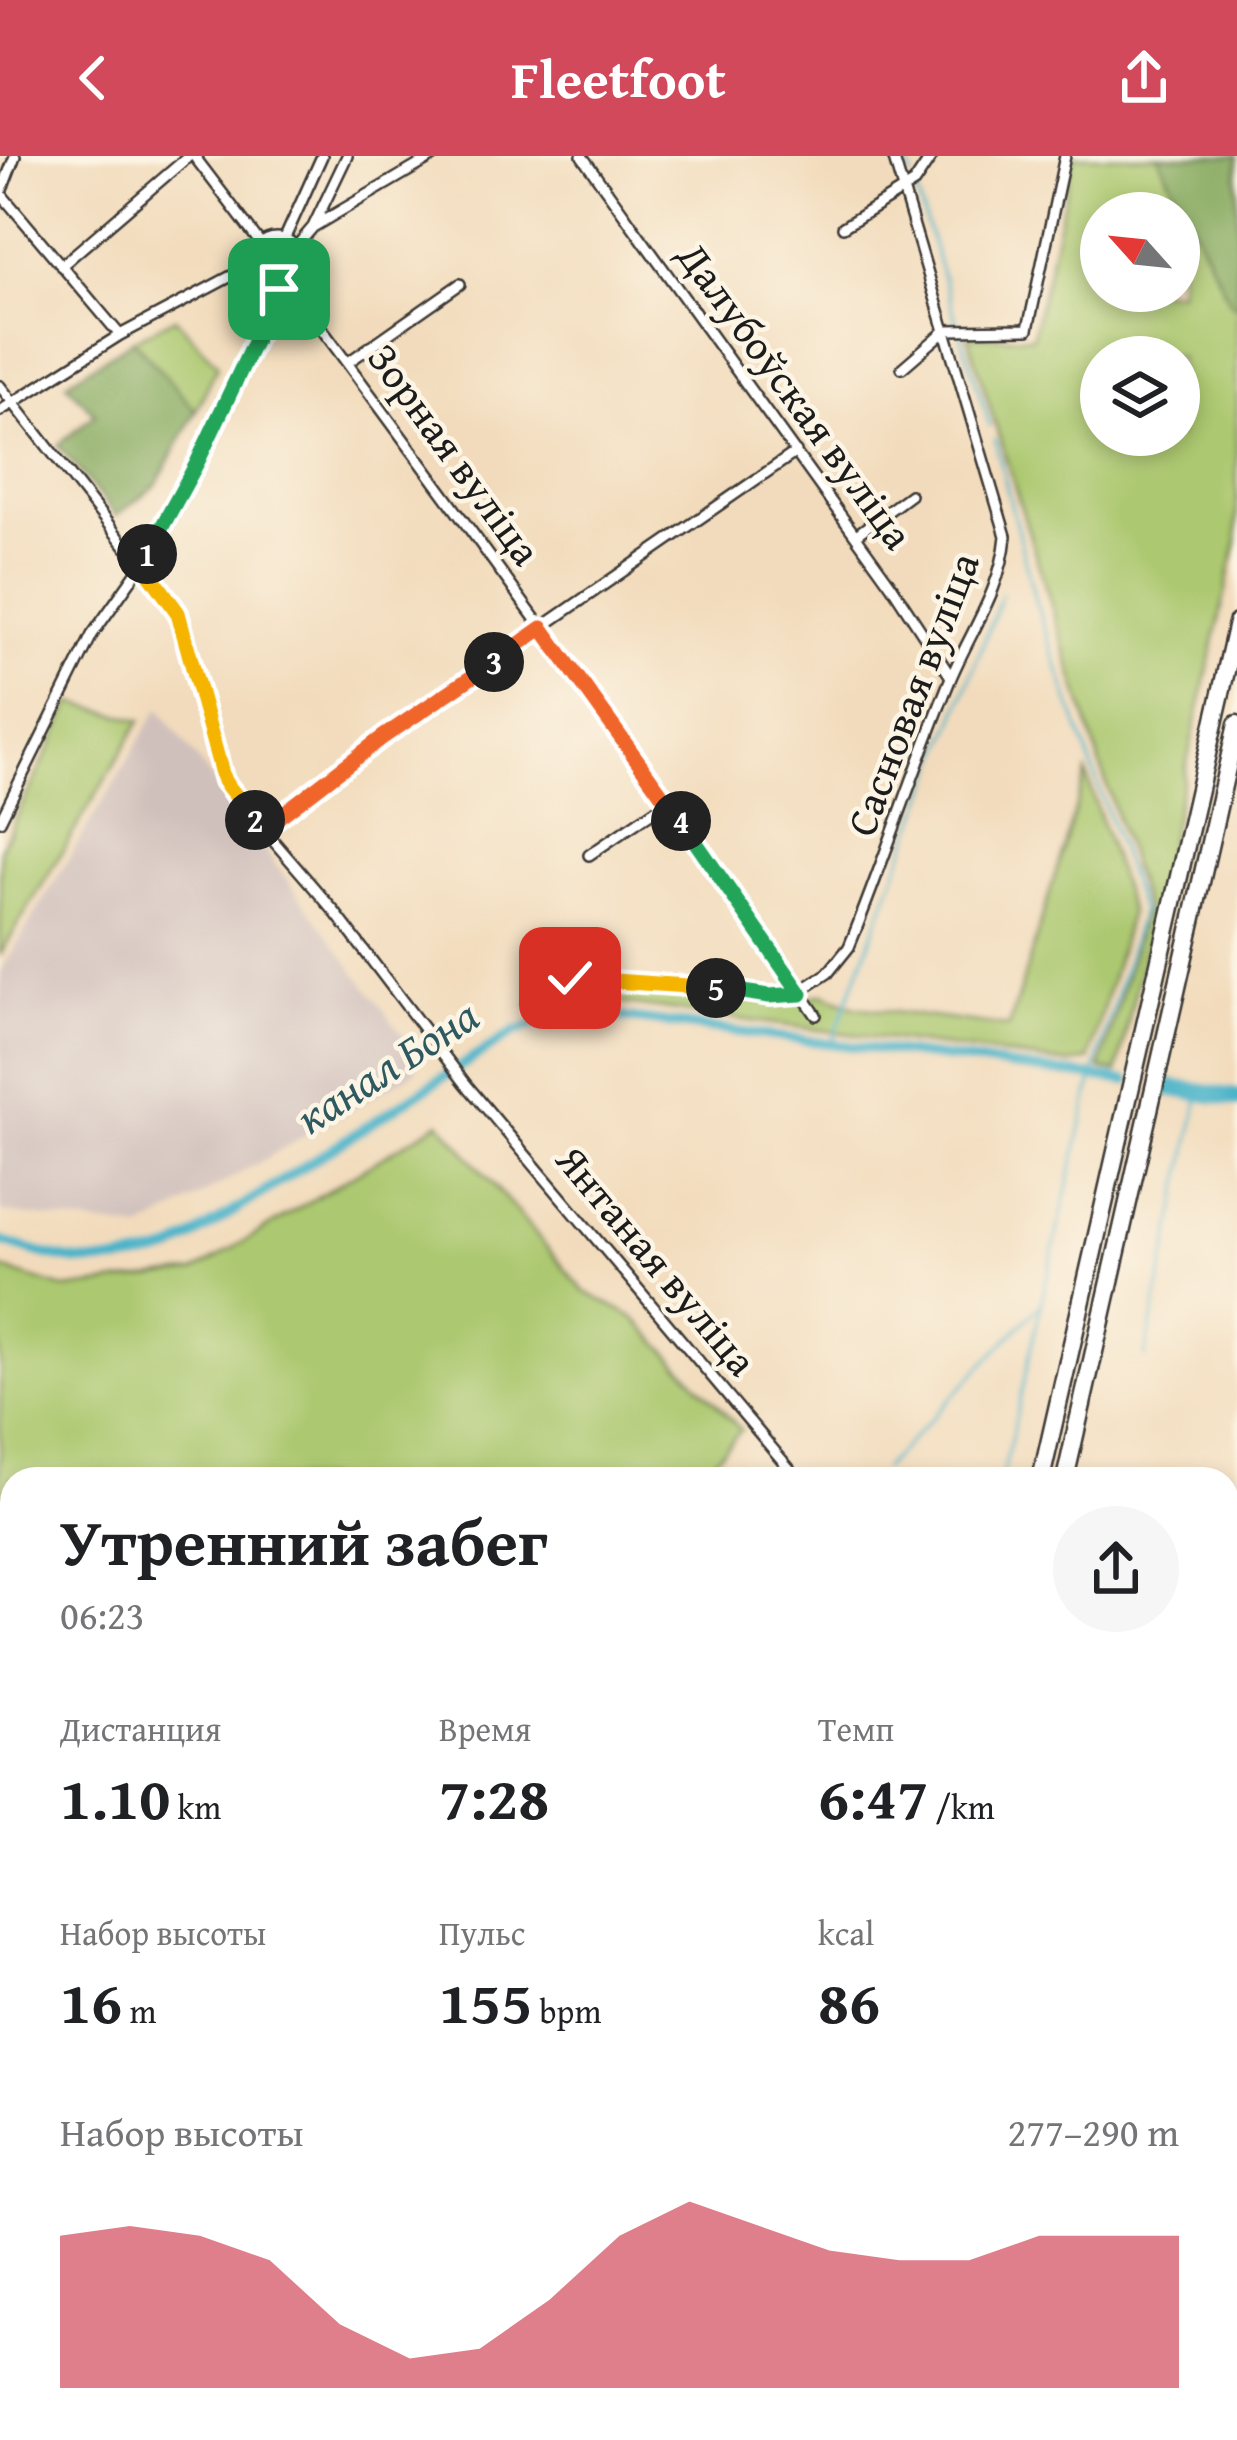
<!DOCTYPE html>
<html lang="ru">
<head>
<meta charset="utf-8">
<style>
	body { margin:0; font-family:"Gentium Book Plus",serif; background:#f6f6f6; color:#202124; height:100vh; display:flex; flex-direction:column; font-size:45px; white-space:nowrap }
	* { box-sizing:border-box; margin:0 }
	p { font-size:39px; color:#757577 }
	.icon { flex:none; width:66px; height:66px; fill:none; stroke:currentColor; stroke-width:2; stroke-linecap:round; stroke-linejoin:round }
	.map { position:relative; flex:1; overflow:hidden }
	.drawer { position:absolute; left:0px; top:1311px; width:1239px; height:975px; display:flex; flex-direction:column; background:#fff; border-radius:36px 36px 0 0; box-shadow:0 6px 18px #0003 }
	.drawer>* { flex:none }
	.needle { width:78px; rotate:297deg }
	.controls { position:absolute; left:1080px; top:36px; display:grid; gap:24px }
	.controls a { display:grid; place-items:center; width:120px; height:120px; border-radius:50%; background:#fff; box-shadow:0 6px 18px #0003; font-size:60px }
	.pin { position:absolute; display:grid; place-items:center; width:102px; height:102px; color:#fff; margin:-51px; border-radius:24px; box-shadow:0 6px 18px #0006 }
	.km { position:absolute; width:60px; height:60px; margin:-30px; border-radius:50%; background:#222; color:#fff; font-size:33px; line-height:60px; text-align:center }
	.round { display:grid; place-items:center; flex:none; width:126px; height:126px; border-radius:63px; background:#f6f6f6 }
	.headline { display:flex; align-items:center; justify-content:space-between; height:204px; padding:0 60px }
	h1 { font-size:66px; font-weight:700; line-height:90px }
	.stats { display:grid; grid-template-columns:repeat(3,1fr); gap:18px; height:204px; padding:12px 60px }
	.stats div { display:grid; align-content:center }
	.stats b { font-size:60px; font-weight:700 }
	.stats small { font-size:33px; font-weight:400 }
	.stats p { font-size:33px }
	.chart { height:336px; padding:24px 60px }
	.chart p { display:flex; justify-content:space-between }
	.chart svg { width:100%; height:216px; margin-top:12px; fill:#d1495b; opacity:.7 }
	header { display:flex; justify-content:space-between; align-items:center; height:156px; padding:0 60px; background:#d1495b; color:#fff; font-size:54px; font-weight:700 }
	.map>svg:first-child { display:block }
</style>
</head>
<body>
<header><svg class="icon" aria-label="back" viewBox="0 0 24 24"><path d="M15 5l-7 7 7 7"/></svg>Fleetfoot<svg class="icon" aria-label="share" viewBox="0 0 24 24"><path d="M12 15V3M7 8l5-5 5 5M5 13v7h14v-7"/></svg></header>
<div class="map">
<svg width="1237" height="2284" viewBox="0 0 1237 2284">
	<rect width="100%" height="100%" fill="#fcf5e5"/>
	<filter id="ink" filterUnits="userSpaceOnUse"><feTurbulence type="fractalNoise" baseFrequency=".00833" numOctaves="2"/><feDisplacementMap in="SourceGraphic" scale="24" xChannelSelector="R" yChannelSelector="G"/><feConvolveMatrix kernelMatrix="1 2 1 2 8 2 1 2 1" color-interpolation-filters="sRGB"/></filter>
	<filter id="wash" filterUnits="userSpaceOnUse"><feTurbulence type="fractalNoise" baseFrequency=".004" numOctaves="4" result="noise"/><feDisplacementMap in="SourceGraphic" scale="48" xChannelSelector="R" yChannelSelector="G"/><feGaussianBlur stdDeviation="2.7" result="paint"/><feColorMatrix in="noise" values="0 0 0 0 0 0 0 0 0 0 0 0 0 0 0 0 0 1.4 0 .05"/><feComposite in="paint" operator="in"/></filter>
	<g filter="url(#wash)">
		<rect width="100%" height="100%" fill="#f2dbbc"/>
		<path fill="#d0c0bc" d="M159,552l260,349 -4,15 -273,158 -142,-18v-240z"/>
		<path fill="#acc86f" stroke="#647246" stroke-width="3" fill-rule="evenodd" d="M1074,0h84l73,147 6,4v234l-120,531 -17,-3 45,-160 -177,-573 64,1zM1101,57h78v78h-78zM1101,201h78v78h-78z
			M175,162l43,47 -22,46 -63,-71z
			M72,547l69,17 -141,235v-105z
			M1086,617l44,139 -41,148 -18,4 -474,-64 -70,5 36,-20 223,18 37,-9 32,13 154,20z
			M440,966l144,169 51,27 106,112 -45,49h-684v178l-12,9v-398l66,21 128,-17z"/>
		<path fill="#89ac62" stroke="#52643f" stroke-width="3" d="M1158,0h79v151l-6,-3z
			M133,184l63,71 -40,74 -40,31 -58,-71 37,-31 -29,-31z
			M29,2274h228l7,10h-231z
			M952,2274h188l9,10h-190z"/>
		<g fill="none" stroke-linecap="round" stroke-linejoin="round">
			<path stroke="#4bb4c9" stroke-width="3" d="M906,0l6,21
				M915,31l43,139
				M961,179l29,91
				M831,888l171,-450
				M1145,1201l55,-264
				M883,1313l158,-165 52,-227 48,-166 -106,-311 -40,-160
				M1002,1323l39,-174"/>
			<path stroke="#4bb4c9" stroke-width="10" d="M0,1085c66,22 105,30 173,9l341,-218 46,-17h44l523,66"/>
			<path stroke="#4bb4c9" stroke-width="18" d="M1165,931l72,11"/>
		</g>
	</g>
	<g filter="url(#ink)">
		<g fill="none" stroke-linecap="round" stroke-linejoin="round">
			<defs>
				<path id="street" d="M194,0l67,88
					M582,0l309,429 60,92
					M1,38l119,141
					M0,39l15,-39
					M313,71l121,-71
					M843,71l71,-44 18,-27
					M252 107a25 25 0 1 1 50 0a25 25 0 1 1-50 0Z
					M284,84l38,-84
					M296,91l17,-20 34,-71
					M61,110l128,-110
					M289,129c180,241 357,483 527,730
					M347,207l113,-79
					M902,212l44,-38 82,-1 37,-173
					M0,230l178,227 25,81 14,71 16,29 101,117 131,172 333,396
					M0,255l120,-76 132,-70
					M856,379l54,-40
					M0,665l92,-186 51,-72 54,-100 82,-175
					M263,673l120,-92 413,-285
					M589,699l78,-53
					M570,822l223,18 35,-23 21,-26c36,-88 65,-179 101,-267 21,-50 51,-89 56,-144l-113,-380"/>
				<path id="secondary" d="M1227,1857l10,12"/>
				<path id="highway" d="M1041,1323l196,-856
					M1065,1323l172,-755
					M778,2284l5,-10
					M806,2284l5,-10"/>
			</defs>
			<use href="#street" stroke="#3c3934" stroke-width="14"/>
			<use href="#secondary" stroke="#3c3934" stroke-width="16"/>
			<use href="#highway" stroke="#3c3934" stroke-width="21"/>
			<use href="#street" stroke="#fff" stroke-width="9"/>
			<use href="#secondary" stroke="#fff" stroke-width="12"/>
			<use href="#highway" stroke="#fff" stroke-width="16"/>
		</g>
	</g>
	<g fill="none" stroke-linecap="round" stroke-linejoin="round" filter="url(#ink)">
		<defs>
			<path id="split-1" d="M147,398l50,-91 82,-174"/>
			<path id="split-2" d="M147,398l-5,9 36,50 46,168 31,39"/>
			<path id="split-3" d="M255,664l8,9 120,-92 111,-75"/>
			<path id="split-4" d="M494,506l48,-34 139,193"/>
			<path id="split-5" d="M681,665l120,173 -32,2 -53,-8"/>
			<path id="split-6" d="M570,822l146,10"/>
		</defs>
		<use href="#split-1" stroke="#fff" stroke-width="24"/>
		<use href="#split-2" stroke="#fff" stroke-width="24"/>
		<use href="#split-3" stroke="#fff" stroke-width="24"/>
		<use href="#split-4" stroke="#fff" stroke-width="24"/>
		<use href="#split-5" stroke="#fff" stroke-width="24"/>
		<use href="#split-6" stroke="#fff" stroke-width="24"/>
		<use href="#split-1" stroke="#22a559" stroke-width="15"/>
		<use href="#split-2" stroke="#f5b400" stroke-width="15"/>
		<use href="#split-3" stroke="#f0652b" stroke-width="15"/>
		<use href="#split-4" stroke="#f0652b" stroke-width="15"/>
		<use href="#split-5" stroke="#22a559" stroke-width="15"/>
		<use href="#split-6" stroke="#f5b400" stroke-width="15"/>
	</g>
	<g text-anchor="middle" stroke-width="9" stroke-linejoin="round" paint-order="stroke">
		<g font-size="42" fill="#1c1c1c" stroke="#fcf5e5">
			<text transform="translate(796 239) rotate(54)" y="15">Далубоўская вуліца</text>
			<text transform="translate(455 298) rotate(54)" y="15">Зорная вуліца</text>
			<text transform="translate(912 538) rotate(-69)" y="15">Сасновая вуліца</text>
			<text transform="translate(657 1104) rotate(50)" y="15">Янтаная вуліца</text>
		</g>
		<g font-size="45" font-style="italic" fill="#2f5961" stroke="#fcf5e5">
			<text transform="translate(387 910) rotate(-33)" y="16">канал Бона</text>
		</g>
	</g>
</svg>
<div class="controls">
<a><svg class="needle" viewBox="-14 -14 28 28"><path d="M0-13l5 13h-10z" fill="#e53935"/><path d="M0 13l5-13h-10z" fill="#757577"/></svg></a>
<a><svg class="icon" aria-label="layers" viewBox="0 0 24 24"><path d="M12 4l9 5-9 5-9-5zM3 14l9 5 9-5"/></svg></a>
</div>
<div class="pin" style="left:279px;top:133px;background:#1e9e55"><svg class="icon" aria-label="arrive" viewBox="0 0 24 24"><path d="M6 21V4h12l-3 4 3 4H6"/></svg></div>
<div class="pin" style="left:570px;top:822px;background:#d93025"><svg class="icon" aria-label="check" viewBox="0 0 24 24"><path d="M5 12l5 5 9-10"/></svg></div>
<b class="km" style="left:147px;top:398px">1</b>
<b class="km" style="left:255px;top:664px">2</b>
<b class="km" style="left:494px;top:506px">3</b>
<b class="km" style="left:681px;top:665px">4</b>
<b class="km" style="left:716px;top:832px">5</b>
<section class="drawer">
<div class="headline"><div><h1>Утренний забег</h1><p>06:23</p></div><a class="round"><svg class="icon" aria-label="share" viewBox="0 0 24 24"><path d="M12 15V3M7 8l5-5 5 5M5 13v7h14v-7"/></svg></a></div>
<div class="stats">
<div><p>Дистанция</p><b>1.10<small> km</small></b></div>
<div><p>Время</p><b>7:28</b></div>
<div><p>Темп</p><b>6:47<small> /km</small></b></div>
</div>
<div class="stats">
<div><p>Набор высоты</p><b>16<small> m</small></b></div>
<div><p>Пульс</p><b>155<small> bpm</small></b></div>
<div><p>kcal</p><b>86</b></div>
</div>
<div class="chart"><p><span>Набор высоты</span>277–290 m</p>
<svg viewBox="0 0 160 44" preserveAspectRatio="none"><path d="M0 44V13L10 11L20 13L30 18L40 31L50 38L60 36L70 26L80 13L90 6L100 11L110 16L120 18L130 18L140 13L150 13L160 13V44z"/></svg>
</div>
</section>
</div>
</body>
</html>
